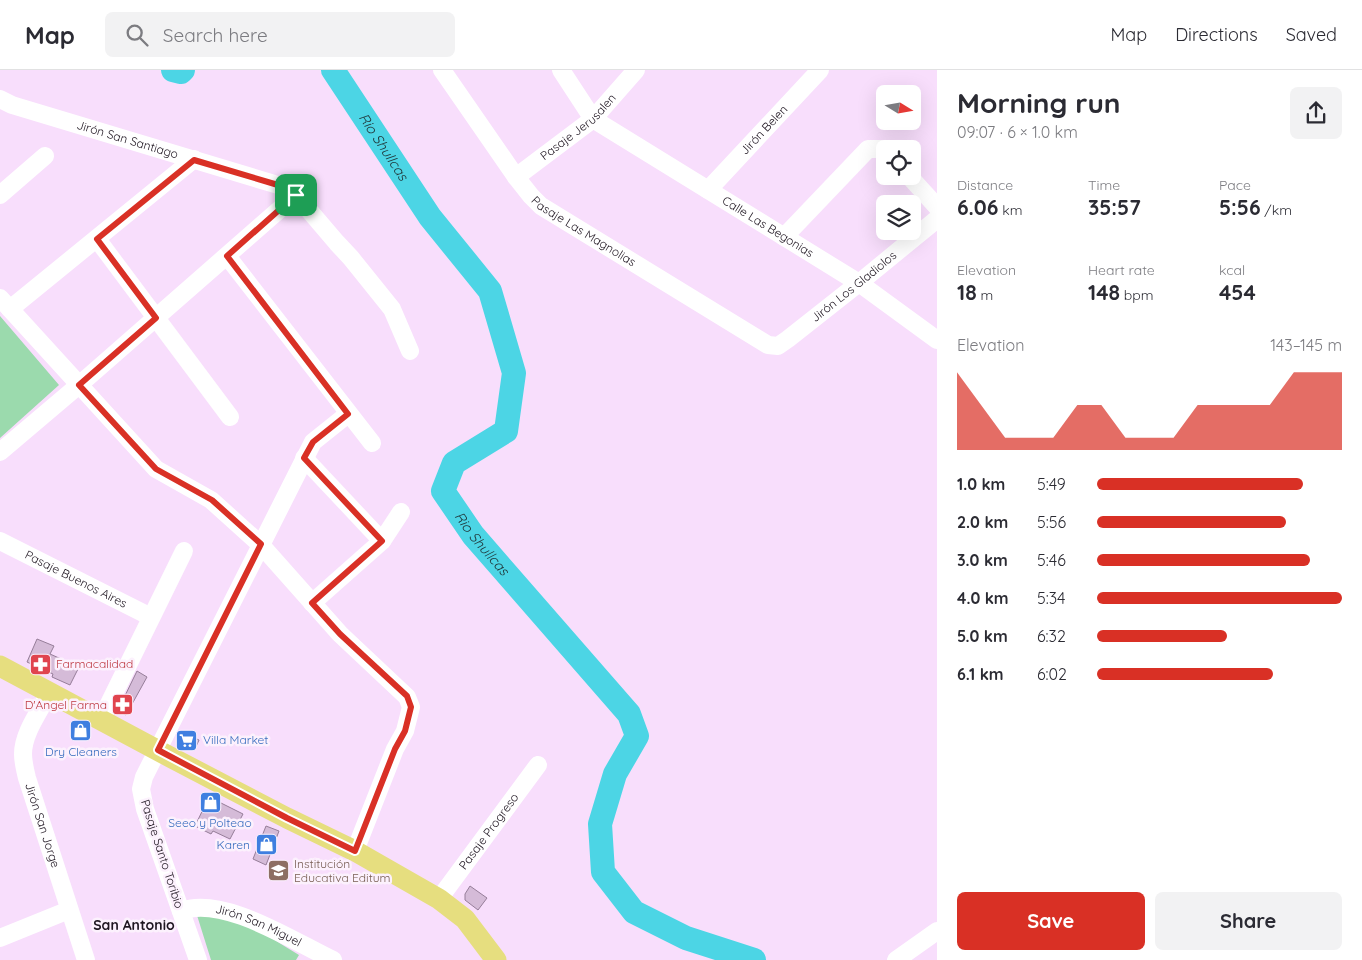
<!DOCTYPE html>
<html lang="en">
<head>
<meta charset="utf-8">
<style>
	body { margin:0; font-family:Quicksand,sans-serif; background:#f2f2f3; color:#2b2b33; height:100vh; display:flex; flex-direction:column; font-size:19px; white-space:nowrap }
	* { box-sizing:border-box; margin:0 }
	p { font-size:16px; color:#7c7c81 }
	.icon { flex:none; width:28px; height:28px; fill:none; stroke:currentColor; stroke-width:2; stroke-linecap:round; stroke-linejoin:round }
	.map { position:relative; flex:1; overflow:hidden }
	.sheet { display:flex; flex-direction:column; background:#fff; width:425px }
	.sheet>* { flex:none }
	.needle { width:32px; rotate:101deg }
	.tools { position:absolute; left:876px; top:15px; display:grid; gap:10px }
	.tools a { display:grid; place-items:center; width:45px; height:45px; border-radius:8px; background:#fff; box-shadow:0 5px 20px #0002; font-size:25px }
	.pin { position:absolute; display:grid; place-items:center; width:42px; height:42px; color:#fff; margin:-21px; border-radius:10px; box-shadow:0 2px 8px #0006 }
	.round { display:grid; place-items:center; flex:none; width:52px; height:52px; border-radius:8px; background:#f2f2f3 }
	.head { display:flex; align-items:center; justify-content:space-between; height:85px; padding:0 20px }
	h1 { font-size:28px; font-weight:800; line-height:38px }
	.stats { display:grid; grid-template-columns:repeat(3,1fr); gap:8px; height:85px; padding:5px 20px }
	.stats div { display:grid; align-content:center }
	.stats b { font-size:21px; font-weight:800 }
	.stats small { font-size:14px; font-weight:400 }
	.stats p { font-size:14px }
	.chart { height:140px; padding:10px 20px }
	.chart p { display:flex; justify-content:space-between }
	.chart svg { width:100%; height:90px; margin-top:5px; fill:#d93025; opacity:.7 }
	.cta { display:flex; gap:10px; margin-top:auto; padding:10px 20px }
	.cta a { flex:1; height:58px; border-radius:8px; background:#d93025; color:#fff; font-size:20px; font-weight:800; line-height:58px; text-align:center }
	.cta a+a { background:#f2f2f3; color:#2b2b33 }
	ul { padding:0 20px; list-style:none; font-size:16px }
	li { display:grid; grid-template-columns:80px 60px 1fr; align-items:center; height:38px }
	li i { height:12px; border-radius:6px; background:#d93025 }
	header { display:flex; align-items:center; gap:30px; box-sizing:border-box; height:70px; padding:0 25px; background:#fff; border-bottom:1px solid #e1e1e2 }
	header strong { font-size:24px }
	nav { display:flex; gap:28px; margin-inline-start:auto; font-size:18px }
	.search { width:350px; height:45px; background:#f2f2f3; display:flex; align-items:center; gap:12px; box-sizing:border-box; padding:0 18px; border-radius:8px; color:#7c7c81; font-size:19px }
	main { display:flex; flex:1; min-height:0 }
	.map>svg:first-child { display:block }
</style>
</head>
<body>
<header>
<strong>Map</strong>
<div class="search"><svg class="icon" aria-label="search" viewBox="0 0 24 24"><circle cx="10" cy="10" r="6"/><path d="M15 15l6 6"/></svg>Search here</div>
<nav><a>Map</a><a>Directions</a><a>Saved</a></nav>
</header>
<main>
<div class="map">
<svg width="937" height="890" viewBox="0 0 937 890">
	<rect width="100%" height="100%" fill="#f8defc"/>
	<path fill="#9bdaad" d="M0,246l59,69 -59,53z
		M195,839l55,16 49,30 -3,5h-85z"/>
	<g fill="none" stroke-linecap="round" stroke-linejoin="round">
		<g stroke="#4cd5e5" stroke-width="24">
			<path d="M173,0l8,2 2,-2"/>
			<path id="s1" d="M333,0l97,147 60,74 24,82 -8,58 -52,32 -11,28 30,44 156,179 8,22 -22,38 -15,50 3,48 31,40 52,26 68,22"/>
		</g>
	</g>
	<path fill="#d5bbd8" stroke="#967e99" d="M37,569l17,7 -4,8 29,13 -9,18 -18,-8 1,-3 -26,-12z
		M137,601l10,6 -21,38 -7,-4v-3z
		M179,661l20,9 -4,9 -10,-4z
		M209,727l34,17 -13,25 -17,-8 -2,3 -16,-8z
		M266,756l13,5 -13,34 -13,-6z
		M470,816l17,12 -9,12 -13,-10v-6z"/>
	<g fill="none" stroke-linecap="round" stroke-linejoin="round">
		<g stroke="#fff" stroke-width="18">
			<path id="s2" d="M442,0l74,107 15,19 10,10 227,139 10,1 10,-7 71,-56 78,-64"/>
			<path id="s3" d="M561,0l32,49 266,164 78,57"/>
			<path id="s4" d="M0,29l12,6 266,80 18,10 41,48 14,15 41,51 18,42"/>
			<path d="M909,106l28,31"/>
			<path id="s5" d="M516,107l77,-58 43,-49"/>
			<path id="s6" d="M708,120l112,-120"/>
			<path d="M0,125l45,-39"/>
			<path d="M784,167l84,-88h13l4,3"/>
			<path d="M97,169l133,178"/>
			<path d="M227,186l145,187"/>
			<path d="M0,228l156,171 55,31 50,45 79,89 67,63 4,10 -6,24 -10,18 -40,102"/>
			<path d="M10,239l184,-150"/>
			<path d="M0,382l79,-67 217,-190"/>
			<path d="M304,388l78,83"/>
			<path id="s7" d="M0,471l151,76"/>
			<path d="M312,533l70,-62 19,-29"/>
			<path id="s8" d="M49,623c-9,18 -26,40 -26,61 0,8 2,16 4,24l59,182"/>
			<path d="M101,650l83,-169"/>
			<path id="s9" d="M439,829l99,-134"/>
			<path id="s10" d="M181,841c42,-16 112,30 152,49"/>
			<path d="M0,868l69,-28"/>
			<path d="M198,890l-53,-151 -4,-20 3,-12 169,-335 35,-28"/>
			<path d="M896,890l41,-29"/>
		</g>
		<path stroke="#e6de7f" stroke-width="21" d="M0,596l172,92 115,60 68,33 84,48 26,20 31,41"/>
	</g>
	<g fill="none" stroke-linecap="round" stroke-linejoin="round">
		<defs>
			<path id="route" d="M194,90l84,25 18,10 -69,61 121,158 -35,28 -9,16 78,83 -70,62 28,31 67,62 4,11 -6,24 -10,18 -40,102 -68,-33 -129,-68 103,-206 -49,-44 -56,-31 -77,-84 77,-67 -59,-79z"/>
		</defs>
		<use href="#route" stroke="#fff" stroke-width="10"/>
		<use href="#route" stroke="#d93025" stroke-width="6"/>
	</g>
	<defs>
		<symbol id="pharmacy-square" viewBox="-11 -11 22 22"><rect x="-9" y="-9" width="18" height="18" rx="4" fill="#e0444e" stroke="#fcf1fd"/><path d="M-2-6h4v4h4v4h-4v4h-4v-4h-4v-4h4Z" fill="#fff"/></symbol>
		<symbol id="shop-square" viewBox="-11 -11 22 22"><rect x="-9" y="-9" width="18" height="18" rx="4" fill="#3f7fe0" stroke="#fcf1fd"/><path d="M-5-2.5h2.3a2.7 3.5 0 0 1 5.4 0H5L5.5 6h-11ZM-1.5-2.5h3a1.5 2.3 0 0 0-3 0Z" fill="#fff"/></symbol>
		<symbol id="supermarket-square" viewBox="-11 -11 22 22"><rect x="-9" y="-9" width="18" height="18" rx="4" fill="#3f7fe0" stroke="#fcf1fd"/><path d="M-6-5.5h2.5l.6 2H6L4.5 2H-2.5L-4.4-4H-6ZM-1.5 3.2a1.3 1.3 0 1 0 .1 0ZM3 3.2a1.3 1.3 0 1 0 .1 0Z" fill="#fff"/></symbol>
		<symbol id="school-square" viewBox="-11 -11 22 22"><rect x="-9" y="-9" width="18" height="18" rx="4" fill="#8d6e63" stroke="#fcf1fd"/><path d="M0-5L7-2L0 1L-7-2ZM-4 1L0 2.5L4 1V4Q0 6-4 4Z" fill="#fff"/></symbol>
	</defs>
	<g fill-rule="evenodd">
		<use href="#pharmacy-square" x="28" y="582" width="25" height="25"/>
		<use href="#pharmacy-square" x="110" y="622" width="25" height="25"/>
		<use href="#shop-square" x="68" y="648" width="25" height="25"/>
		<use href="#supermarket-square" x="174" y="658" width="25" height="25"/>
		<use href="#shop-square" x="198" y="720" width="25" height="25"/>
		<use href="#shop-square" x="254" y="762" width="25" height="25"/>
		<use href="#school-square" x="266" y="788" width="25" height="25"/>
	</g>
	<g text-anchor="middle" stroke-width="5" stroke-linejoin="round" paint-order="stroke">
		<g font-size="12" fill="#1e1520" stroke="#fcf1fd">
			<text dy="4" stroke="none"><textPath href="#s5" startOffset="80">Pasaje Jerusalen</textPath></text>
			<text dy="4" stroke="none"><textPath href="#s6" startOffset="82">Jirón Belen</textPath></text>
			<text dy="4" stroke="none"><textPath href="#s4" startOffset="134">Jirón San Santiago</textPath></text>
			<text dy="4" stroke="none"><textPath href="#s3" startOffset="264">Calle Las Begonias</textPath></text>
			<text dy="4" stroke="none"><textPath href="#s2" startOffset="218">Pasaje Las Magnolias</textPath></text>
			<text dy="4" stroke="none"><textPath href="#s2" startOffset="541">Jirón Los Gladiolos</textPath></text>
			<text dy="4" stroke="none"><textPath href="#s7" startOffset="85">Pasaje Buenos Aires</textPath></text>
			<text dy="4" stroke="none"><textPath href="#s8" startOffset="141">Jirón San Jorge</textPath></text>
			<text dy="4" stroke="none"><textPath href="#s9" startOffset="84">Pasaje Progreso</textPath></text>
			<text transform="translate(162 784) rotate(72)" y="4">Pasaje Santo Toribio</text>
			<text dy="4" stroke="none"><textPath href="#s10" startOffset="81">Jirón San Miguel</textPath></text>
		</g>
		<g font-size="12" fill="#be3a42" stroke="#fcf1fd" text-anchor="start">
			<text x="56" y="598">Farmacalidad</text>
			<text x="107" y="639" text-anchor="end">D'Angel Farma</text>
		</g>
		<g font-size="12" fill="#366cbe" stroke="#fcf1fd">
			<text x="203" y="674" text-anchor="start">Villa Market</text>
			<text x="81" y="686">Dry Cleaners</text>
			<text x="210" y="757">Seeo y Polteao</text>
			<text x="250" y="779" text-anchor="end">Karen</text>
		</g>
		<g font-size="12" fill="#785e54" stroke="#fcf1fd" text-anchor="start">
			<text x="294" y="798">Institución<tspan x="294" dy="14">Educativa Editum</tspan></text>
		</g>
		<g font-size="14" font-style="italic" fill="#21393c" stroke="#fcf1fd">
			<text dy="5" stroke="none"><textPath href="#s1" startOffset="92">Rio Shullcas</textPath></text>
			<text dy="5" stroke="none"><textPath href="#s1" startOffset="572">Rio Shullcas</textPath></text>
		</g>
		<g font-size="14" font-weight="bold" fill="#1e1520" stroke="#fcf1fd">
			<text x="134" y="860">San Antonio</text>
		</g>
	</g>
</svg>
<div class="tools">
<a><svg class="needle" viewBox="-14 -14 28 28"><path d="M0-13l5 13h-10z" fill="#e53935"/><path d="M0 13l5-13h-10z" fill="#7c7c81"/></svg></a>
<a><svg class="icon" aria-label="locate" viewBox="0 0 24 24"><circle cx="12" cy="12" r="6"/><path d="M12 2v4M12 18v4M2 12h4M18 12h4"/></svg></a>
<a><svg class="icon" aria-label="layers" viewBox="0 0 24 24"><path d="M12 4l9 5-9 5-9-5zM3 14l9 5 9-5"/></svg></a>
</div>
<div class="pin" style="left:296px;top:125px;background:#1e9e55"><svg class="icon" aria-label="arrive" viewBox="0 0 24 24"><path d="M6 21V4h12l-3 4 3 4H6"/></svg></div>
</div>
<section class="sheet">
<div class="head"><div><h1>Morning run</h1><p>09:07 · 6 × 1.0 km</p></div><a class="round"><svg class="icon" aria-label="share" viewBox="0 0 24 24"><path d="M12 15V3M7 8l5-5 5 5M5 13v7h14v-7"/></svg></a></div>
<div class="stats">
<div><p>Distance</p><b>6.06<small> km</small></b></div>
<div><p>Time</p><b>35:57</b></div>
<div><p>Pace</p><b>5:56<small> /km</small></b></div>
</div>
<div class="stats">
<div><p>Elevation</p><b>18<small> m</small></b></div>
<div><p>Heart rate</p><b>148<small> bpm</small></b></div>
<div><p>kcal</p><b>454</b></div>
</div>
<div class="chart"><p><span>Elevation</span>143–145 m</p>
<svg viewBox="0 0 160 44" preserveAspectRatio="none"><path d="M0 44V6L10 22L20 38L30 38L40 38L50 22L60 22L70 38L80 38L90 38L100 22L110 22L120 22L130 22L140 6L150 6L160 6V44z"/></svg>
</div>
<ul>
<li><b>1.0 km</b>5:49<i style="width:84%"></i></li>
<li><b>2.0 km</b>5:56<i style="width:77%"></i></li>
<li><b>3.0 km</b>5:46<i style="width:87%"></i></li>
<li><b>4.0 km</b>5:34<i style="width:100%"></i></li>
<li><b>5.0 km</b>6:32<i style="width:53%"></i></li>
<li><b>6.1 km</b>6:02<i style="width:72%"></i></li>
</ul>
<div class="cta"><a>Save</a><a>Share</a></div>
</section>
</main>
</body>
</html>
